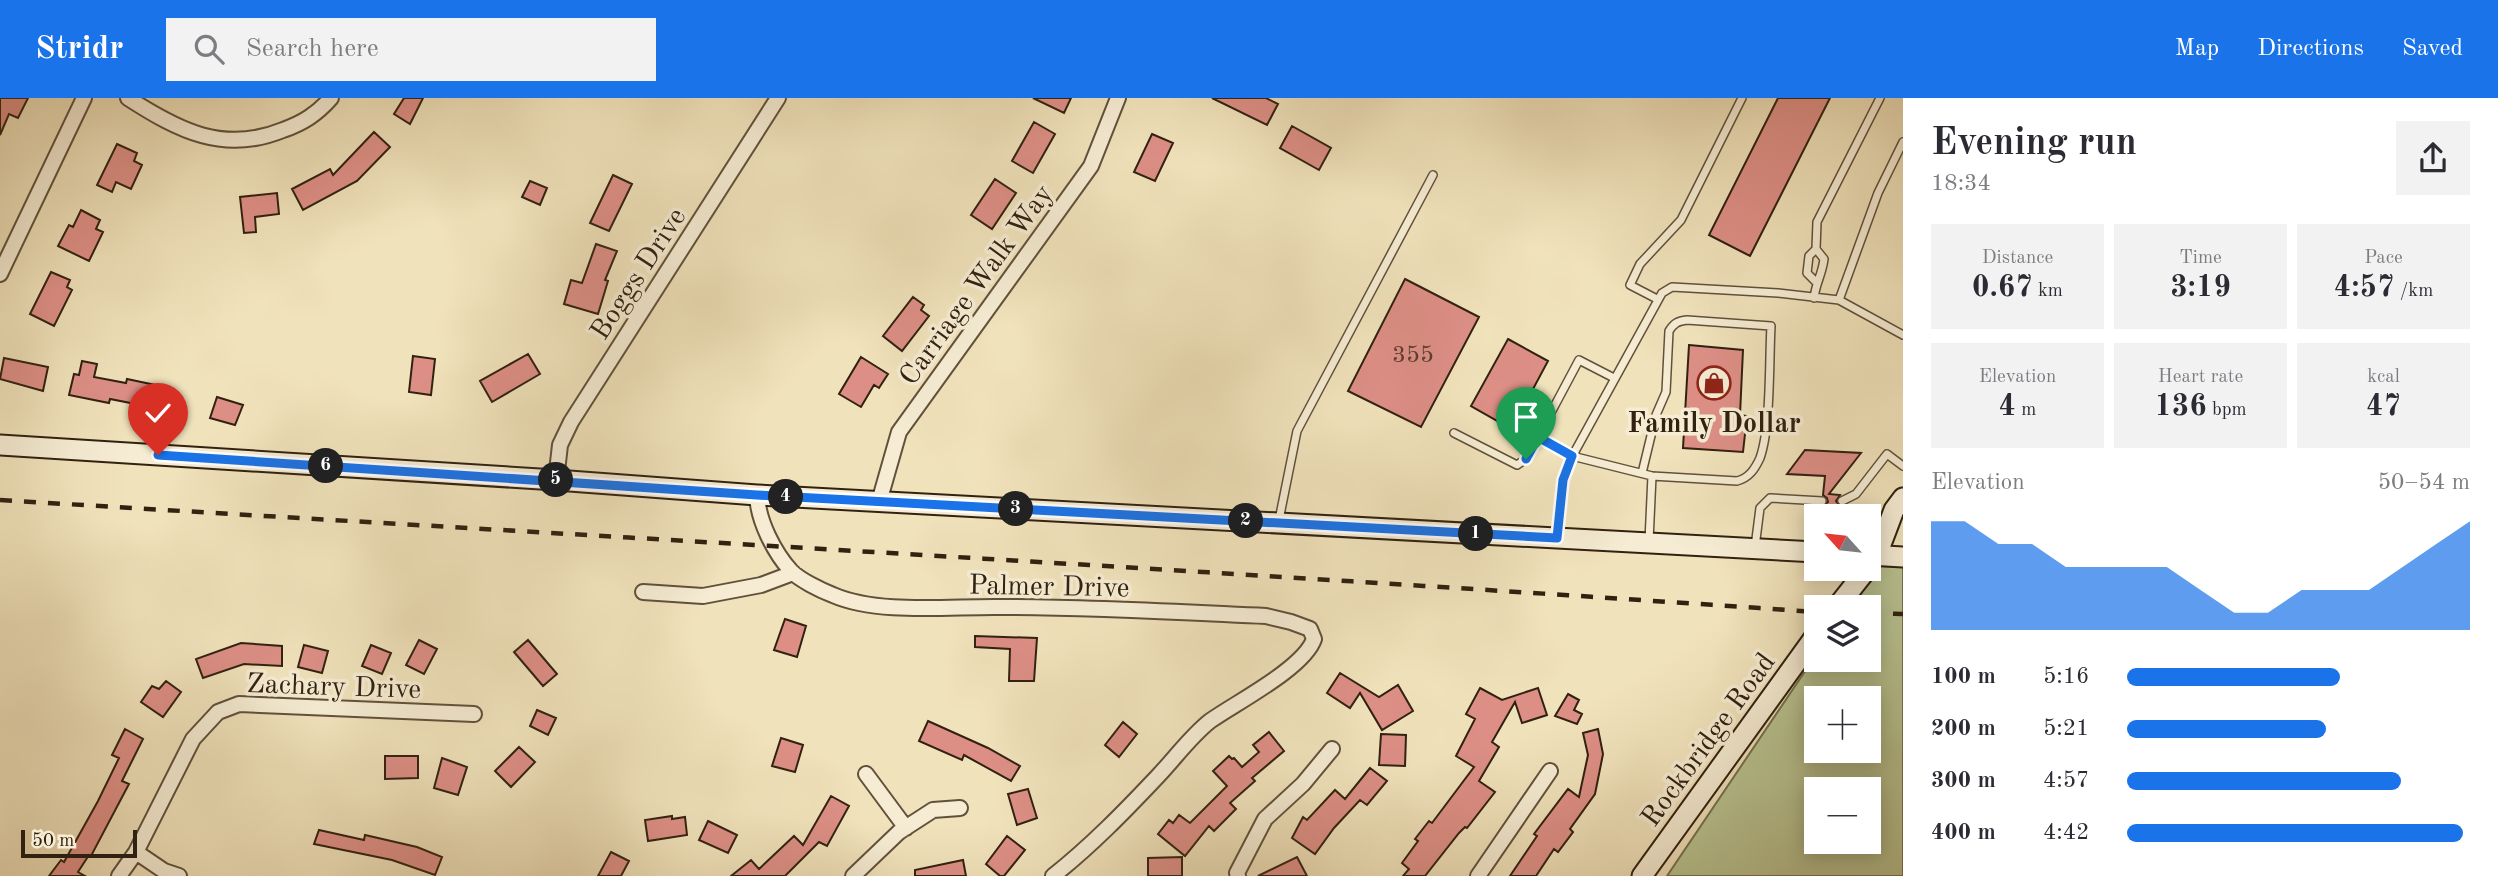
<!DOCTYPE html>
<html lang="en">
<head>
<meta charset="utf-8">
<style>
	body { margin:0; font-family:"Old Standard TT",serif; background:#f2f2f3; color:#2b2b33; height:100vh; display:flex; flex-direction:column; font-size:26px; white-space:nowrap }
	* { box-sizing:border-box; margin:0 }
	p { font-size:23px; color:#7c7c81 }
	.icon { flex:none; width:38px; height:38px; fill:none; stroke:currentColor; stroke-width:2; stroke-linecap:round; stroke-linejoin:round }
	.map { position:relative; flex:1; overflow:hidden }
	.sheet { display:flex; flex-direction:column; background:#fff; width:595px }
	.sheet>* { flex:none }
	.needle { width:46px; rotate:297deg }
	.tools { position:absolute; left:1804px; top:406px; display:grid; gap:14px }
	.tools a { display:grid; place-items:center; width:77px; height:77px; border-radius:0px; background:#fff; box-shadow:0 4px 18px #0003; font-size:35px }
	.scale { position:absolute; left:21px; bottom:18px; width:116px; box-sizing:border-box; padding-left:7px; border:4px solid #312110; border-top:0; font-size:19px; line-height:24px; white-space:nowrap; color:#312110; -webkit-text-stroke:5px #f5ecd3; paint-order:stroke }
	.pin { position:absolute; display:grid; place-items:center; width:60px; height:60px; color:#fff; margin:-72px -30px; border-radius:50% 50% 50% 0; rotate:-45deg; box-shadow:0 0 7px #0007 }
	.pin .icon { rotate:45deg }
	.km { position:absolute; width:35px; height:35px; margin:-18px; border-radius:50%; background:#222; color:#fff; font-size:19px; line-height:35px; text-align:center }
	.round { display:grid; place-items:center; flex:none; width:74px; height:74px; border-radius:0px; background:#f2f2f3 }
	.head { display:flex; align-items:center; justify-content:space-between; height:119px; padding:0 28px }
	h1 { font-size:38px; font-weight:600; line-height:52px }
	.metrics { display:grid; grid-template-columns:repeat(3,1fr); gap:10px; height:119px; padding:7px 28px }
	.metrics div { display:grid; align-content:center; border-radius:0px; background:#f2f2f3; text-align:center }
	.metrics b { font-size:30px; font-weight:600 }
	.metrics small { font-size:19px; font-weight:400 }
	.metrics p { font-size:19px }
	.chart { height:196px; padding:14px 28px }
	.chart p { display:flex; justify-content:space-between }
	.chart svg { width:100%; height:126px; margin-top:7px; fill:#1a73e8; opacity:.7 }
	ul { padding:0 28px; list-style:none; font-size:23px }
	li { display:grid; grid-template-columns:112px 84px 1fr; align-items:center; height:52px }
	li i { height:18px; border-radius:9px; background:#1a73e8 }
	header { display:flex; align-items:center; gap:42px; box-sizing:border-box; height:98px; padding:0 35px; background:#1a73e8; color:#fff }
	header strong { font-size:33px }
	nav { display:flex; gap:38px; margin-inline-start:auto; font-size:24px }
	.search { width:490px; height:63px; background:#f2f2f3; display:flex; align-items:center; gap:18px; box-sizing:border-box; padding:0 24px; border-radius:0px; color:#7c7c81; font-size:26px }
	main { display:flex; flex:1; min-height:0 }
	.map>svg:first-child { display:block }
</style>
</head>
<body>
<header>
<strong>Stridr</strong>
<div class="search"><svg class="icon" aria-label="search" viewBox="0 0 24 24"><circle cx="10" cy="10" r="6"/><path d="M15 15l6 6"/></svg>Search here</div>
<nav><a>Map</a><a>Directions</a><a>Saved</a></nav>
</header>
<main>
<div class="map">
<svg width="1903" height="778" viewBox="0 0 1903 778">
	<rect width="100%" height="100%" fill="#f0e2bb"/>
	<filter id="stains"><feTurbulence type="fractalNoise" baseFrequency=".00286" numOctaves="4"/><feColorMatrix values="0 0 0 0 .2 0 0 0 0 .09 0 0 0 0 .02 0 0 0 .5 -.17"/></filter>
	<radialGradient id="worn" r=".72"><stop offset=".6" stop-color="#630" stop-opacity="0"/><stop offset="1" stop-color="#630" stop-opacity=".3"/></radialGradient>
	<path fill="#b8c391" stroke="#747250" stroke-width="2" fill-rule="evenodd" d="M1877,468l26,1v309h-236l149,-221v5h53v-53h-20zM1816,600h53v53h-53zM1816,691h53v53h-53z"/>
	<path fill="#dd8f86" stroke="#312110" stroke-width="2" d="M0,0h28l-10,20 -9,-4 -9,21z
		M404,0h19l-13,26 -16,-10z
		M1033,0h38l-7,15z
		M1212,0h54l12,6 -11,21z
		M1778,0h52l-80,158 -41,-21z
		M1034,24l21,12 -22,39 -21,-12z
		M1292,28l39,22 -12,22 -39,-22z
		M374,34l16,15 -33,34 -54,29 -11,-21 38,-20 3,6z
		M1152,36l21,9 -18,38 -21,-9z
		M117,46l20,9 -3,8 8,4 -11,24 -15,-7 -4,10 -15,-7z
		M613,77l19,9 -23,47 -19,-8z
		M995,81l21,14 -24,36 -21,-14z
		M530,83l17,7 -7,17 -18,-8z
		M277,95l2,21 -24,3 1,15 -12,1 -4,-36z
		M81,112l19,10 -4,9 7,3 -14,29 -31,-15 11,-21 4,2z
		M596,146l21,7 -12,29 3,1 -10,33 -34,-10 7,-24 11,3z
		M51,174l19,8 -3,7 5,3 -18,36 -24,-12z
		M1405,181l74,38 -58,110 -73,-36z
		M913,199l11,8 -3,5 8,6 -27,35 -19,-15z
		M1508,241l40,22 -30,56 4,18 -51,-29z
		M1689,247l54,5 -3,65 7,1 -4,36 -60,-4z
		M528,256l12,20 -48,28 -12,-21z
		M413,258l22,3 -4,36 -22,-3z
		M861,259l27,17 -9,14 -5,-3 -13,22 -22,-13z
		M4,260l44,9 -5,24 -43,-12z
		M82,263l15,3 -3,13 32,6 1,-4 38,8 -4,22 -51,-10 -1,4 -40,-8 5,-21 5,1z
		M217,299l26,8 -8,20 -25,-7z
		M1805,352l56,3 -32,41 11,1 -4,6 5,6v9h-20l1,-9 6,-5 -1,-4 -4,-3 2,-19 -38,-2z
		M785,521l21,7 -9,31 -23,-7z
		M975,538l62,2 -3,43h-25l1,-32 -35,-2z
		M419,542l18,9 -13,25 -18,-9z
		M528,542l29,34 -14,12 -29,-34z
		M241,545l41,3v20l-38,-2 -41,14 -7,-19z
		M304,547l24,6 -6,22 -24,-6z
		M371,547l20,8 -9,21 -20,-8z
		M1340,575l39,24 19,-12 15,26 -31,19 -22,-37 -10,15 -23,-15z
		M166,583l15,11 -18,25 -22,-15 11,-16 7,3z
		M1480,590l22,12 36,-12 9,27 -25,8 -7,-21 -23,40 7,5 -20,34 16,11 -28,36 -2,-1 -6,6 -34,43h-22l6,-7 -7,-6 16,-22 -3,-2 14,-18 3,2 42,-56 -18,-11 19,-37 -9,-5z
		M1568,596l11,6 -5,10 8,4 -5,10 -22,-8z
		M537,612l19,8 -8,17 -18,-9z
		M928,623l60,27 32,18 -9,15 -47,-26 -2,5 -43,-19z
		M1123,624l14,12 -18,23 -14,-12z
		M125,631l18,10 -21,42 7,3 -38,72 -2,-1 -11,17 7,4h-36l12,-16 3,2 34,-61 21,-43 -7,-3z
		M1598,631l5,25 -8,40 -25,35 3,3 -15,20 -4,-3 -18,27h-26l27,-40 -3,-2 34,-45 11,8 9,-42 -5,-22z
		M1269,634l15,19 -32,27 3,3 -25,22 6,6 -22,22 -5,-5 -24,30 -27,-22 11,-14 4,3 6,-8 11,8 37,-37 -14,-15 16,-15 3,3 2,-1 8,9 17,-15 -6,-7z
		M1381,636l25,1 -1,31 -26,-1z
		M781,640l22,7 -8,27 -23,-6z
		M519,649l16,15 -24,25 -16,-16z
		M385,658h33v22l-33,1z
		M442,660l25,9 -9,28 -24,-7z
		M1370,670l17,13 -20,24 -7,-5 -26,28 -19,26 -23,-16 11,-21 4,3 28,-30 10,9z
		M1028,691l9,29 -20,7 -9,-31z
		M831,698l18,10 -22,40 -8,-4 -34,34h-54l20,-16 8,9 35,-33 9,9z
		M672,718v3l13,-2 2,18 -39,6 -3,-21z
		M708,723l29,14 -9,18 -29,-13z
		M319,732l45,10 1,-5 52,12 25,10 -7,18 -43,-15 -78,-16z
		M1007,738l18,14 -21,26h-4l-14,-12z
		M611,754l18,9 -8,15h-23z
		M1182,759v19h-34v-18z
		M1297,759l10,19h-49z
		M963,762l3,16h-51v-6z"/>
	<g fill="none" stroke-linecap="round" stroke-linejoin="round">
		<defs>
			<path id="service" d="M1903,44l-25,51 -39,107 64,35
				M1816,184l-9,-9 2,-17 7,-7
				M1814,200c2,-16 8,-23 10,-39l-8,-10 1,-27 63,-124
				M1657,201l-27,-14 10,-21 41,-44 61,-122
				M1614,280l-35,-18 -41,77 34,19 80,20 -3,65
				M1454,335l63,32 9,-6 12,-22
				M1642,375l14,-58 10,-23 3,-61c5,-8 9,-10 18,-11l84,6c-2,36 0,101 -11,132 -5,11 -11,20 -23,23l-85,-5
				M1842,403l14,-7 31,-40 16,12
				M1279,422l18,-89 136,-256
				M1557,439l6,-57 5,-16 94,-171 10,-6 106,6 61,7
				M1755,449l5,-39 10,-10 52,3"/>
			<path id="minor" d="M128,0c51,33 96,56 155,32 20,-7 34,-16 48,-32
				M0,176l84,-176
				M556,382l4,-35 11,-23 207,-324
				M757,397c1,26 17,57 34,76 9,9 29,19 42,24 46,20 118,11 168,12 88,0 177,5 265,9l25,6 19,7 4,10c-10,29 -77,63 -104,82 -19,15 -35,37 -52,55 -33,35 -67,70 -105,100
				M879,404l20,-70 192,-266 27,-68
				M643,494l60,4 58,-11 32,-12
				M866,676l40,54
				M136,754l28,19 15,5
				M119,778l17,-24 57,-113 25,-27 21,-8 235,10
				M853,778l46,-44 34,-22 27,-2
				M1238,778l-1,-3 28,-54 38,-35 29,-35
				M1478,778l72,-105"/>
			<path id="secondary" d="M0,347l556,35 201,15 1059,57
				M1869,457l34,2
				M1877,457l17,-45 9,-12
				M1837,509l30,-38
				M1642,778l174,-241"/>
		</defs>
		<use href="#service" stroke="#61513b" stroke-width="10"/>
		<use href="#minor" stroke="#61513b" stroke-width="18"/>
		<use href="#secondary" stroke="#312110" stroke-width="23"/>
		<use href="#service" stroke="#f5ecd3" stroke-width="7"/>
		<use href="#minor" stroke="#f5ecd3" stroke-width="14"/>
		<use href="#secondary" stroke="#f5ecd3" stroke-width="19"/>
		<path stroke="#312110" stroke-width="4.5" stroke-dasharray="12 12" stroke-linecap="butt" d="M0,402c606,37 1211,70 1816,112
			M1869,515l34,1"/>
	</g>
	<g fill="none" stroke-linecap="round" stroke-linejoin="round">
		<defs>
			<path id="route" d="M158,357l599,40 800,43 6,-58 9,-24 -34,-19 -12,22"/>
		</defs>
		<use href="#route" stroke="#fff" stroke-width="14"/>
		<use href="#route" stroke="#1a73e8" stroke-width="9"/>
	</g>
	<defs>
		<symbol id="shop-ring" viewBox="-11 -11 22 22"><circle r="9.5" fill="#f5ecd3" stroke="#8f2418" stroke-width="1.5"/><path d="M-5-2.5h2.3a2.7 3.5 0 0 1 5.4 0H5L5.5 6h-11ZM-1.5-2.5h3a1.5 2.3 0 0 0-3 0Z" fill="#8f2418"/></symbol>
	</defs>
	<g fill-rule="evenodd">
		<use href="#shop-ring" x="1695" y="266" width="38" height="38"/>
	</g>
	<g text-anchor="middle" stroke-width="7" stroke-linejoin="round" paint-order="stroke">
		<g font-size="24" fill="#5c3c2e">
			<text x="1413" y="264">355</text>
		</g>
		<g font-size="28" fill="#312110" stroke="#f5ecd3">
			<text transform="translate(637 175) rotate(-57)" y="10">Boggs Drive</text>
			<text transform="translate(975 186) rotate(-54)" y="10">Carriage Walk Way</text>
			<text transform="translate(1049 487) rotate(1)" y="10">Palmer Drive</text>
			<text transform="translate(334 587) rotate(2)" y="10">Zachary Drive</text>
			<text transform="translate(1707 641) rotate(-54)" y="10">Rockbridge Road</text>
		</g>
		<g font-size="28" font-weight="bold" fill="#312110" stroke="#f5ecd3">
			<text x="1714" y="334">Family Dollar</text>
		</g>
	</g>
	<rect width="100%" height="100%" filter="url(#stains)"/>
	<rect width="100%" height="100%" fill="url(#worn)"/>
</svg>
<div class="tools">
<a><svg class="needle" viewBox="-14 -14 28 28"><path d="M0-13l5 13h-10z" fill="#e53935"/><path d="M0 13l5-13h-10z" fill="#7c7c81"/></svg></a>
<a><svg class="icon" aria-label="layers" viewBox="0 0 24 24"><path d="M12 4l9 5-9 5-9-5zM3 14l9 5 9-5"/></svg></a>
<a>+</a>
<a>−</a>
</div>
<div class="scale">50 m</div>
<div class="pin" style="left:1526px;top:361px;background:#1e9e55"><svg class="icon" aria-label="arrive" viewBox="0 0 24 24"><path d="M6 21V4h12l-3 4 3 4H6"/></svg></div>
<div class="pin" style="left:158px;top:357px;background:#d93025"><svg class="icon" aria-label="check" viewBox="0 0 24 24"><path d="M5 12l5 5 9-10"/></svg></div>
<b class="km" style="left:1476px;top:436px">1</b>
<b class="km" style="left:1246px;top:423px">2</b>
<b class="km" style="left:1016px;top:411px">3</b>
<b class="km" style="left:786px;top:399px">4</b>
<b class="km" style="left:556px;top:382px">5</b>
<b class="km" style="left:326px;top:368px">6</b>
</div>
<section class="sheet">
<div class="head"><div><h1>Evening run</h1><p>18:34</p></div><a class="round"><svg class="icon" aria-label="share" viewBox="0 0 24 24"><path d="M12 15V3M7 8l5-5 5 5M5 13v7h14v-7"/></svg></a></div>
<div class="metrics">
<div><p>Distance</p><b>0.67<small> km</small></b></div>
<div><p>Time</p><b>3:19</b></div>
<div><p>Pace</p><b>4:57<small> /km</small></b></div>
</div>
<div class="metrics">
<div><p>Elevation</p><b>4<small> m</small></b></div>
<div><p>Heart rate</p><b>136<small> bpm</small></b></div>
<div><p>kcal</p><b>47</b></div>
</div>
<div class="chart"><p><span>Elevation</span>50–54 m</p>
<svg viewBox="0 0 160 44" preserveAspectRatio="none"><path d="M0 44V6L10 6L20 14L30 14L40 22L50 22L60 22L70 22L80 30L90 38L100 38L110 30L120 30L130 30L140 22L150 14L160 6V44z"/></svg>
</div>
<ul>
<li><b>100 m</b>5:16<i style="width:62%"></i></li>
<li><b>200 m</b>5:21<i style="width:58%"></i></li>
<li><b>300 m</b>4:57<i style="width:80%"></i></li>
<li><b>400 m</b>4:42<i style="width:98%"></i></li>
</ul>
</section>
</main>
</body>
</html>
